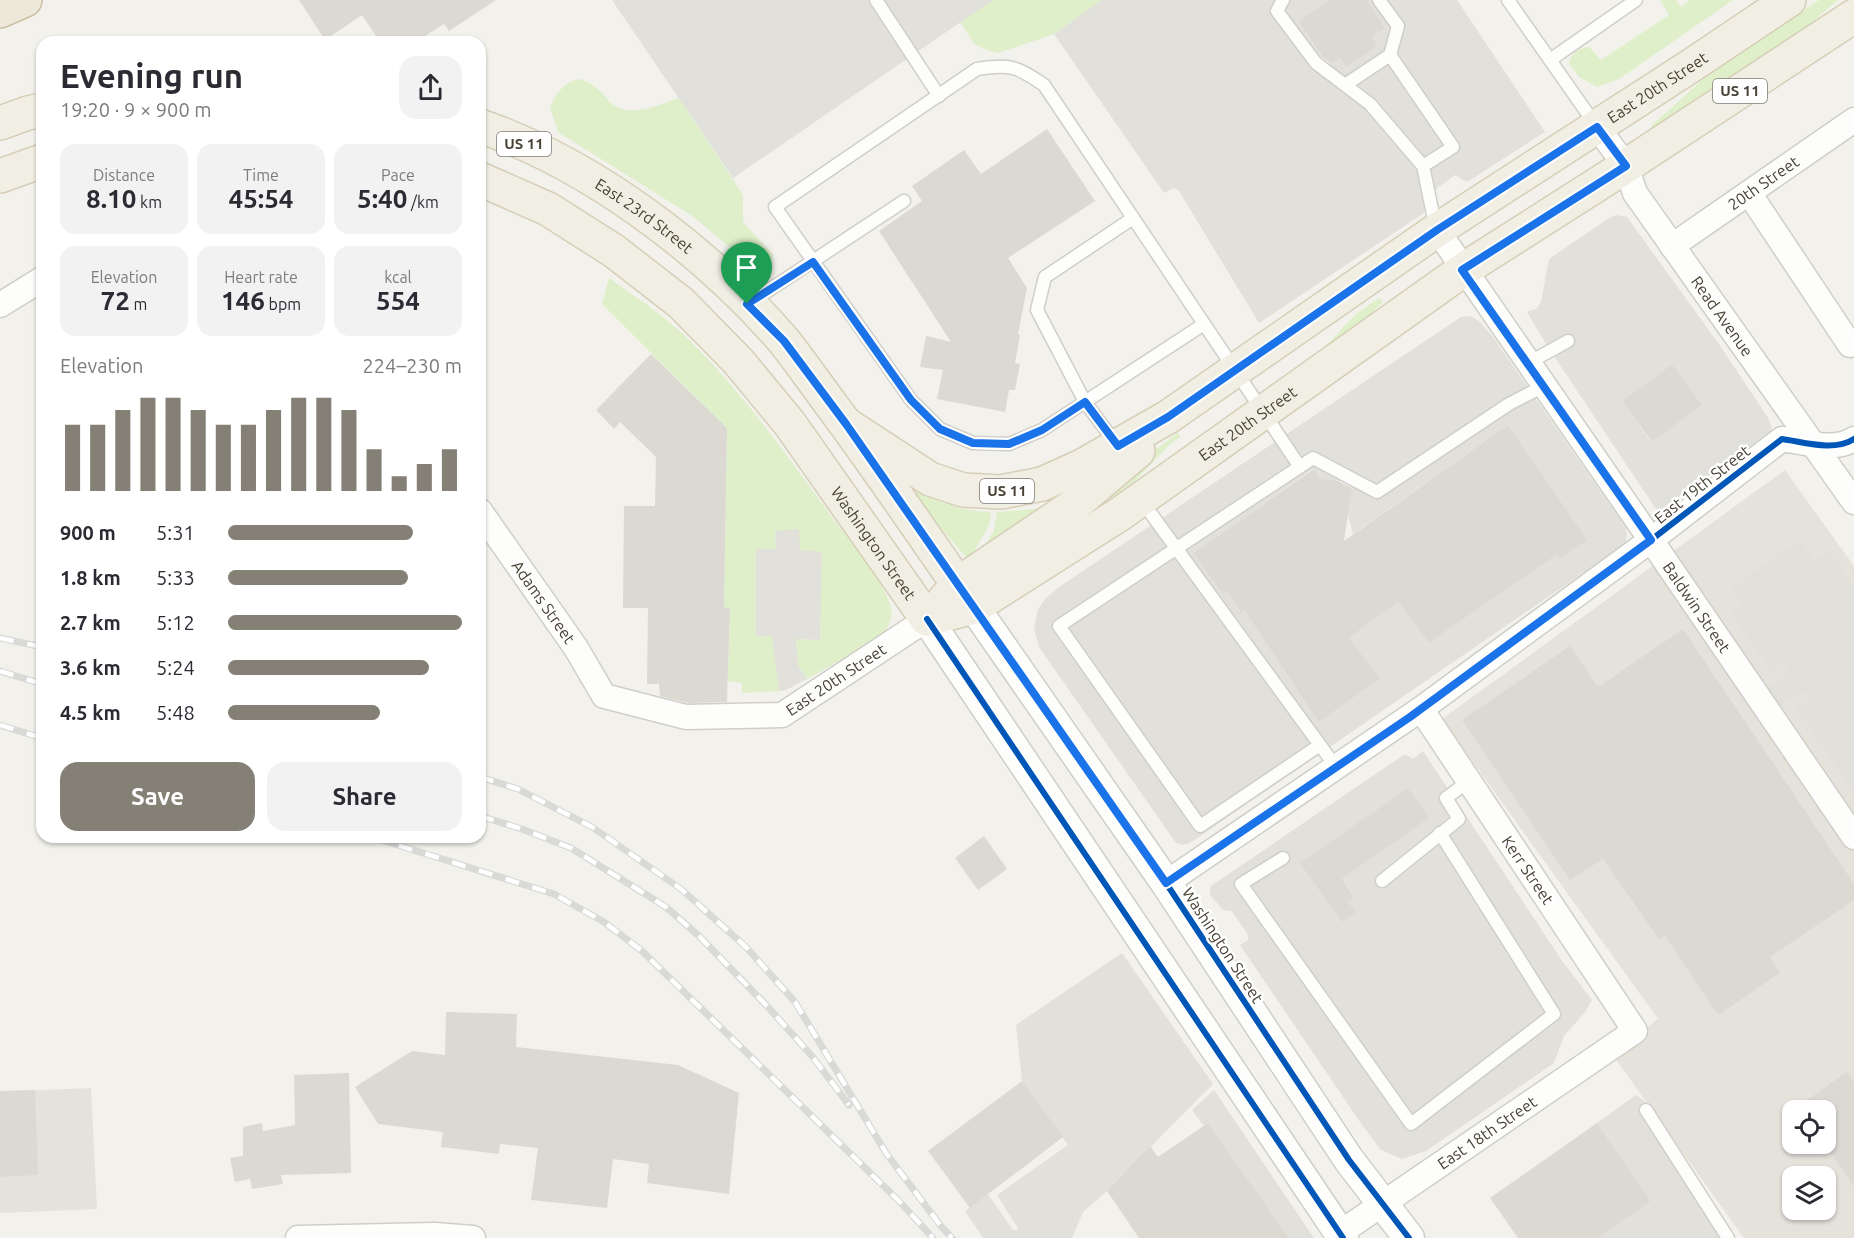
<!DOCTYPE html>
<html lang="en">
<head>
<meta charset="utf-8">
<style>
	body { margin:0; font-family:Ubuntu,sans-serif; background:#f2f2f3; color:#2b2b33; height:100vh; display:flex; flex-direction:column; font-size:22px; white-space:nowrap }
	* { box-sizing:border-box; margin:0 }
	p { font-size:20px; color:#7c7c81 }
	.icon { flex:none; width:33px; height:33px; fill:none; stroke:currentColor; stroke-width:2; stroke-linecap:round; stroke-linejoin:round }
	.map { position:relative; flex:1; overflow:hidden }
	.drawer { position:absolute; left:36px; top:36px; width:450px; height:807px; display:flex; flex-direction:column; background:#fff; border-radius:18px; box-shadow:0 2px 4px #0004 }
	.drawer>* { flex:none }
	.buttons { position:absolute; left:1782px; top:1100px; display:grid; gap:12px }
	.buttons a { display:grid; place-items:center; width:54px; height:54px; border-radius:12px; background:#fff; box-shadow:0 2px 4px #0004; font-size:30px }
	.pin { position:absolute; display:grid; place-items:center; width:51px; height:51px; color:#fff; margin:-62px -26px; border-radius:50% 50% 50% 0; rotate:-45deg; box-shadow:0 0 6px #0007 }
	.pin .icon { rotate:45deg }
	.round { display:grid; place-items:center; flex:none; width:63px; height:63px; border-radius:18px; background:#f2f2f3 }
	.overview { display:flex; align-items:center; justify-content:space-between; height:102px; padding:0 24px }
	h1 { font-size:33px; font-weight:600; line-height:45px }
	.figures { display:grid; grid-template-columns:repeat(3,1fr); gap:9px; height:102px; padding:6px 24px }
	.figures div { display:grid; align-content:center; border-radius:15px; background:#f2f2f3; text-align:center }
	.figures b { font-size:26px; font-weight:600 }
	.figures small { font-size:16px; font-weight:400 }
	.figures p { font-size:16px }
	.chart { height:168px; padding:12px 24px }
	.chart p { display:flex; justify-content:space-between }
	.chart svg { width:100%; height:108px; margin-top:6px; stroke:#848075; stroke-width:6 }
	.primary-button { display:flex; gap:12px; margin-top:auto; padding:12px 24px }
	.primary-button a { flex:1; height:69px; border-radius:18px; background:#848075; color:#fff; font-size:24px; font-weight:600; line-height:69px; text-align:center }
	.primary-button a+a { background:#f2f2f3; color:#2b2b33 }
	ul { padding:0 24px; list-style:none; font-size:20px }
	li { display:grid; grid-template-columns:96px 72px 1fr; align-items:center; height:45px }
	li i { height:15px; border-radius:8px; background:#848075 }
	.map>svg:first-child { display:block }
</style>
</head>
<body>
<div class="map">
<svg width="1854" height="1238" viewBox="0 0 1854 1238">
	<rect width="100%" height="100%" fill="#f2f1eb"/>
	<path fill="#e5e2dc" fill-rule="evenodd" d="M1785,470l69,96v672h-110l-132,-184 46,-35 -216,-300zM1792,1110h34v33h-34zM1792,1176h34v33h-34z
		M91,1088l6,121 -97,4v-121z"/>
	<path fill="#deefc9" d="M993,0h109l-48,34 -56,19 -15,-4 -9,-6 -14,-21z
		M1660,0h16l5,7 9,-7h43l-114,79 -22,8 -18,-10 -10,-14c3,-11 10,-15 20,-16l12,13 68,-45z
		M1819,0h19l-30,26 -155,104 -2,-1 1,-4 56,-50z
		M578,79c15,4 21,10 30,21 19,21 49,5 71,-2l64,97v27l30,33c1,10 -5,14 -13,18l-66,-56 -136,-85 -8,-25c7,-14 12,-23 28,-28z
		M609,278c31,22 63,43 89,71 52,53 95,115 139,175 15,19 49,61 54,84 3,10 -4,21 -10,29l-74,42 -9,-14 -2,-26 24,1 1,-88 -21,-1 -25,-20 1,18h-20v87h16l7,55 -37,2v-10l-14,-2 2,-73 -6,-1 3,-179 -125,-124z
		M1379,298l4,4 -21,20 -42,30 36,-38z
		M1178,433l2,4 -10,7 -36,38 -27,19 -4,-5 48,-43z
		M911,490c27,11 51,22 80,22 -1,24 -18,30 -19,52l-59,-68z
		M1047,508l-64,40 11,-17 3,-19z"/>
	<path fill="#e1e0da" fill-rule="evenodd" d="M612,0h381l-260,178z
		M1102,0h228l-32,21 29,45 13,-8 6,9 32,-21 -6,-9 13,-9 -18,-28h90l88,132 -78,50 -12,-7 -30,22 -1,16 -165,110 -80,-132 -5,-3 -10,5 -110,-159z
		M1617,215l10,2 94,130 46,69 5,11 -2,5 -112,80 -110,-165 -21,-35 9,-3 5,-7 8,-43 60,-41zM1672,364l30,41 -51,37 -29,-41z
		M1470,316l9,5 14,16 133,191 1,6 -2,10 -426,293 -11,7 -6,1 -6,-2 -137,-196 -5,-18 4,-20 8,-11 13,-11 402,-270zM1508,425l78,115 -26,17 -2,-3 -129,89 -31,-41 -49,36 30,42 -59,41 -76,-111 -4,2 -13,-20 -4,3 -28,-42 118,-84 6,9 33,5 -4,32 5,19z
		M799,529l1,21 22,2 -2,88 -24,-1 2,26 9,14 -21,11 -7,1 -7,-55h-16v-87h20l-1,-18z
		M1800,541l14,18 14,-9 26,37v205l-58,-84 12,-8 1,-5 -10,-3 -16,12 -4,6 -17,-26 8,1 11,-6 5,-5 2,-7 -7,-4 -9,9 -42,-59 11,-7 -12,-17z
		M1423,751l140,211 29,38 -7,12 -21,24 -10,27 -128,88 -24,8 -21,-9 -21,-28 -120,-177 8,-5v-5l-16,-24 -9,-1 -13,-15 1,-9 194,-132 8,5zM1408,788l20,30 -86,61 12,18 -6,5 7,10 -54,-49z
		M1122,953l91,131 -106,107 -24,21 -11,26h-89l-18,-27 23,-17 25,36h3l2,-2 -21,-33 71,-50 -46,-64 -6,-56z
		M1214,1090l100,148h-25l-81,-115 -4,3 -12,-16z
		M1636,1095l15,11 84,132h-137l53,-37 -54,-78z"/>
	<path fill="#dcd9d3" d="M299,0h197l-47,31 -5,-7 -28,18h-36l-18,-27 -37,25z
		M1330,0h37l18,28 -13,9 6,9 -32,21 -6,-9 -9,6 -9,-7 -24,-36z
		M1047,129l48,72 -87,57 19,30 -9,46 2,1 -5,28 5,1 -5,26h-6l-4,22 -68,-13 6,-29 -23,-3 6,-31 25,6 -72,-111 43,-30 -10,-15 52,-36 17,24z
		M651,354l76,74 -3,179 6,1 -3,94 -39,1 -28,-7 -1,-12h-12l1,-76h-25l1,-102h31l1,-49 -36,-35 -6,7 -18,-19z
		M1672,364l30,41 -50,37 -30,-41z
		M1508,425l79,115 -27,18 -2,-4 -129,89 -31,-41 -49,36 31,41 -61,43 -75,-112 -3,3 -14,-21 -4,3 -29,-42 120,-84 5,9 19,3 14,7 -8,53z
		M1683,629l171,255v16l-84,57 10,16 -62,42 -53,-79 -6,3 -56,-80 -33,21 -108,-160 108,-74 28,41z
		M1408,788l21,30 -87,61 12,19 -6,4 8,10 -14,10 -42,-59z
		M984,836l23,33 -29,21 -23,-32z
		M446,1012l71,2 -1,33 162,18 61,28 -10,101 -82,-11 2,-19 -36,-5 -6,49 -76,-8 7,-52 -38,-4 -1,10 -58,-7 2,-15 -65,-8 -23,-37 57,-36 33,4z
		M1847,1072l7,10v105l-28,-42v-35h-33z
		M349,1073l2,100 -70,2 2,9 -31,5 -2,-10 -15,3 -5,-24 13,-2v-29l19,-4 1,8 32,-6 -1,-50z
		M1022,1081l41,56 -93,71 -42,-57z
		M35,1090l3,85 -38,2v-86z
		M1208,1123l81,115h-150l-32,-47 43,-45 8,11z
		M1597,1123l54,78 -53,37h-80l-28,-40z"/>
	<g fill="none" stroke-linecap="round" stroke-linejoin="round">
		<defs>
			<path id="service" d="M876,0l63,96
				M1283,0l-6,11 39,52 54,41 53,62
				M1379,0l19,26 -8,29 63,92 -30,19 13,63
				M1508,0l89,127
				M1550,60l86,-60
				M1345,85l45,-30
				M751,302l153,-101
				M1204,324l-162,106 -33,14 -36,-1 -33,-14 -29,-29 -136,-193 202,-138c33,-5 40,-3 67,16l256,382
				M1528,363l40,-22
				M1117,445l-32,-43 -48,-92 8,-33 88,-59
				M1141,500l195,267
				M1320,745l-120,81 -141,-200 254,-168 64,34 132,-88 35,-18
				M1283,858l-42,26 170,240 143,-110 -114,-181
				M1382,881l77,-62 -13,-21 23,-17
				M1646,1110l82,128"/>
			<g id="minor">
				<path id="s1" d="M1597,127l29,39 9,27 219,309"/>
				<path d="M1749,193l101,152 4,-2"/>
				<path id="s2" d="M1437,230l214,310 203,297"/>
				<path id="s3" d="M1672,246l182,-126"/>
				<path d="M0,305l42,-26"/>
				<path id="s4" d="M480,511l96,137 28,48 82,21 96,-2 145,-96"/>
				<path d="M1166,883l255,-174 230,-169 131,-101c22,3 52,13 72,0"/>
				<path id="s5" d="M1340,1233l295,-202 -214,-322"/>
				<path d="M298,1238l137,-3 38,3"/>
			</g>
			<path id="tertiary" d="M974,607l192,276 183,277 60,78
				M927,619l416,619"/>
			<g id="primary">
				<path d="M0,123l28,-10 14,-3"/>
				<path id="s6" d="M480,126c113,39 226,125 304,215 15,19 29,39 43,58 51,68 98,139 147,208"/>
				<path d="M0,176l42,-15"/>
				<path id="s7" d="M480,179l68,30 66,42 67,52 57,58 52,63 137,195"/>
				<path id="s8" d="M846,424l84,55 33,11 38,2 41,-8 40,-18 86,-49 269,-187 252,-163 100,-67"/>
				<path d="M944,600l14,-16 115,-78 65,-55"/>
				<path id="s9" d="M927,619l47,-12 146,-93 343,-244 163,-104 228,-150"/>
			</g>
			<path id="motorway" d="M0,11l25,-11"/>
		</defs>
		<use href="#service" stroke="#d0cec8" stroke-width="15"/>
		<use href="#minor" stroke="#d0cec8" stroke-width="27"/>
		<use href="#tertiary" stroke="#d0cec8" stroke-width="33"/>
		<use href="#primary" stroke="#d6ceb7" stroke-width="36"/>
		<use href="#motorway" stroke="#ccc0a4" stroke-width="36"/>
		<use href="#service" stroke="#fdfdfc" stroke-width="12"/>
		<use href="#minor" stroke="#fdfdfc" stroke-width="24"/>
		<use href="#tertiary" stroke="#fdfdfc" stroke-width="30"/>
		<use href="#primary" stroke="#f1eee4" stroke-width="33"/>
		<use href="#motorway" stroke="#ede8d9" stroke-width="33"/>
		<defs>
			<path id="rail" d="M0,638l42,9
				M0,671l42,13
				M0,725l42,13
				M480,777l38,12 74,38 89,62 65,58 49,55 91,151 54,72 12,13
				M480,816l42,13 49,19 95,59 33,29 69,71 43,48 38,50
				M372,837l182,57 50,28 38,29 257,250 34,37"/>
		</defs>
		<use href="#rail" stroke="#d9d9d8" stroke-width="7"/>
		<use href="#rail" stroke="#fff" stroke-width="4.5" stroke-dasharray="14" stroke-linecap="butt"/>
		<defs>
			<path id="cycleway" d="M974,607l192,276 183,277 60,78
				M927,619l416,619
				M1166,883l255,-174 230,-169 131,-101c22,3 52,13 72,0"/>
		</defs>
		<use href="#cycleway" stroke="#fff" stroke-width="10"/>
		<use href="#cycleway" stroke="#0057b8" stroke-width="6"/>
	</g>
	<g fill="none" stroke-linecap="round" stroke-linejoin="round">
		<defs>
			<path id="route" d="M1597,127l29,39 -164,104 189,270 -241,177 -244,166 -320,-459 -62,-83 -37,-37 66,-42 98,138 29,29 33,14 36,1 33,-14 43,-28 33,44 50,-29 269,-187z"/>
		</defs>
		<use href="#route" stroke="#fff" stroke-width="12"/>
		<use href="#route" stroke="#1a73e8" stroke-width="8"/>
	</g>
	<g text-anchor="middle" stroke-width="5" stroke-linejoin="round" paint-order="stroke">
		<g fill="#fff" stroke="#807b72" stroke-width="1.5">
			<rect x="1713" y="79" width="54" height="24" rx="4.5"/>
			<rect x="497" y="132" width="54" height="24" rx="4.5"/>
			<rect x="980" y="479" width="54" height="24" rx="4.5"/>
		</g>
		<g font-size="15" font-weight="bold" fill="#494336">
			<text x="1740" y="96">US 11</text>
			<text x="524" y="149">US 11</text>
			<text x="1007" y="496">US 11</text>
		</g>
		<g font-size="16" fill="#494336" stroke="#fff">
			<text dy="6" stroke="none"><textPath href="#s8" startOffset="948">East 20th Street</textPath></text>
			<text dy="6" stroke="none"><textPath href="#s3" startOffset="111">20th Street</textPath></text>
			<text dy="6" stroke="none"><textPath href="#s6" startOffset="188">East 23rd Street</textPath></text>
			<text dy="6" stroke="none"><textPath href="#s1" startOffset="228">Read Avenue</textPath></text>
			<text dy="6" stroke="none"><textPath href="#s9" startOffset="378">East 20th Street</textPath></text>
			<text transform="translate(1702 484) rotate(-38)" y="6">East 19th Street</text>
			<text dy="6" stroke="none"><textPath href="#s7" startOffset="546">Washington Street</textPath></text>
			<text dy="6" stroke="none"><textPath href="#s4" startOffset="111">Adams Street</textPath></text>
			<text dy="6" stroke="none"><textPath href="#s2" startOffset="458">Baldwin Street</textPath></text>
			<text dy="6" stroke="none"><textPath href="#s4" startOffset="468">East 20th Street</textPath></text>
			<text transform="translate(1528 870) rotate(56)" y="6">Kerr Street</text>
			<text transform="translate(1223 945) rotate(57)" y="6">Washington Street</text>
			<text dy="6" stroke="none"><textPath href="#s5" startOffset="178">East 18th Street</textPath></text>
		</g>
	</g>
</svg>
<div class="buttons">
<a><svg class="icon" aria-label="locate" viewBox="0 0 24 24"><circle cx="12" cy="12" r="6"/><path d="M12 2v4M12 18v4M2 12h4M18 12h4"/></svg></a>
<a><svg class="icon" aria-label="layers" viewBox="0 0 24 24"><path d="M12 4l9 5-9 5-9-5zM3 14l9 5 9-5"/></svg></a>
</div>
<div class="pin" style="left:747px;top:304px;background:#1e9e55"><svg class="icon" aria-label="arrive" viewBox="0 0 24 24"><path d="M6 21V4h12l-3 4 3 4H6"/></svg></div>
<section class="drawer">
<div class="overview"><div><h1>Evening run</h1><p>19:20 · 9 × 900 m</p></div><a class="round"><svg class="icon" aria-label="share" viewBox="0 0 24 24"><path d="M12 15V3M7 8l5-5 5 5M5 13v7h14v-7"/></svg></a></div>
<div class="figures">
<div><p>Distance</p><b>8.10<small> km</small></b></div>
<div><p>Time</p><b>45:54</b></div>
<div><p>Pace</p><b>5:40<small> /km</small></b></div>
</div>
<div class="figures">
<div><p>Elevation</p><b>72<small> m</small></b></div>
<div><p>Heart rate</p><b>146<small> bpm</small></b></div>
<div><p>kcal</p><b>554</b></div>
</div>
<div class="chart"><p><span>Elevation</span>224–230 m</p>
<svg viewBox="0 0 160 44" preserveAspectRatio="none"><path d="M5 44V17M15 44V17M25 44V11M35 44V6M45 44V6M55 44V11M65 44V17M75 44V17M85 44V11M95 44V6M105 44V6M115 44V11M125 44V27M135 44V38M145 44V33M155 44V27"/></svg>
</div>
<ul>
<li><b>900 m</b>5:31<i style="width:79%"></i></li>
<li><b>1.8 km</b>5:33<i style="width:77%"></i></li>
<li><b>2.7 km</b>5:12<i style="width:100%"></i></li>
<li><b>3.6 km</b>5:24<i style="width:86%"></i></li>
<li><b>4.5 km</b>5:48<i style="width:65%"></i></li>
</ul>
<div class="primary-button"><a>Save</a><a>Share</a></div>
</section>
</div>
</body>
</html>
